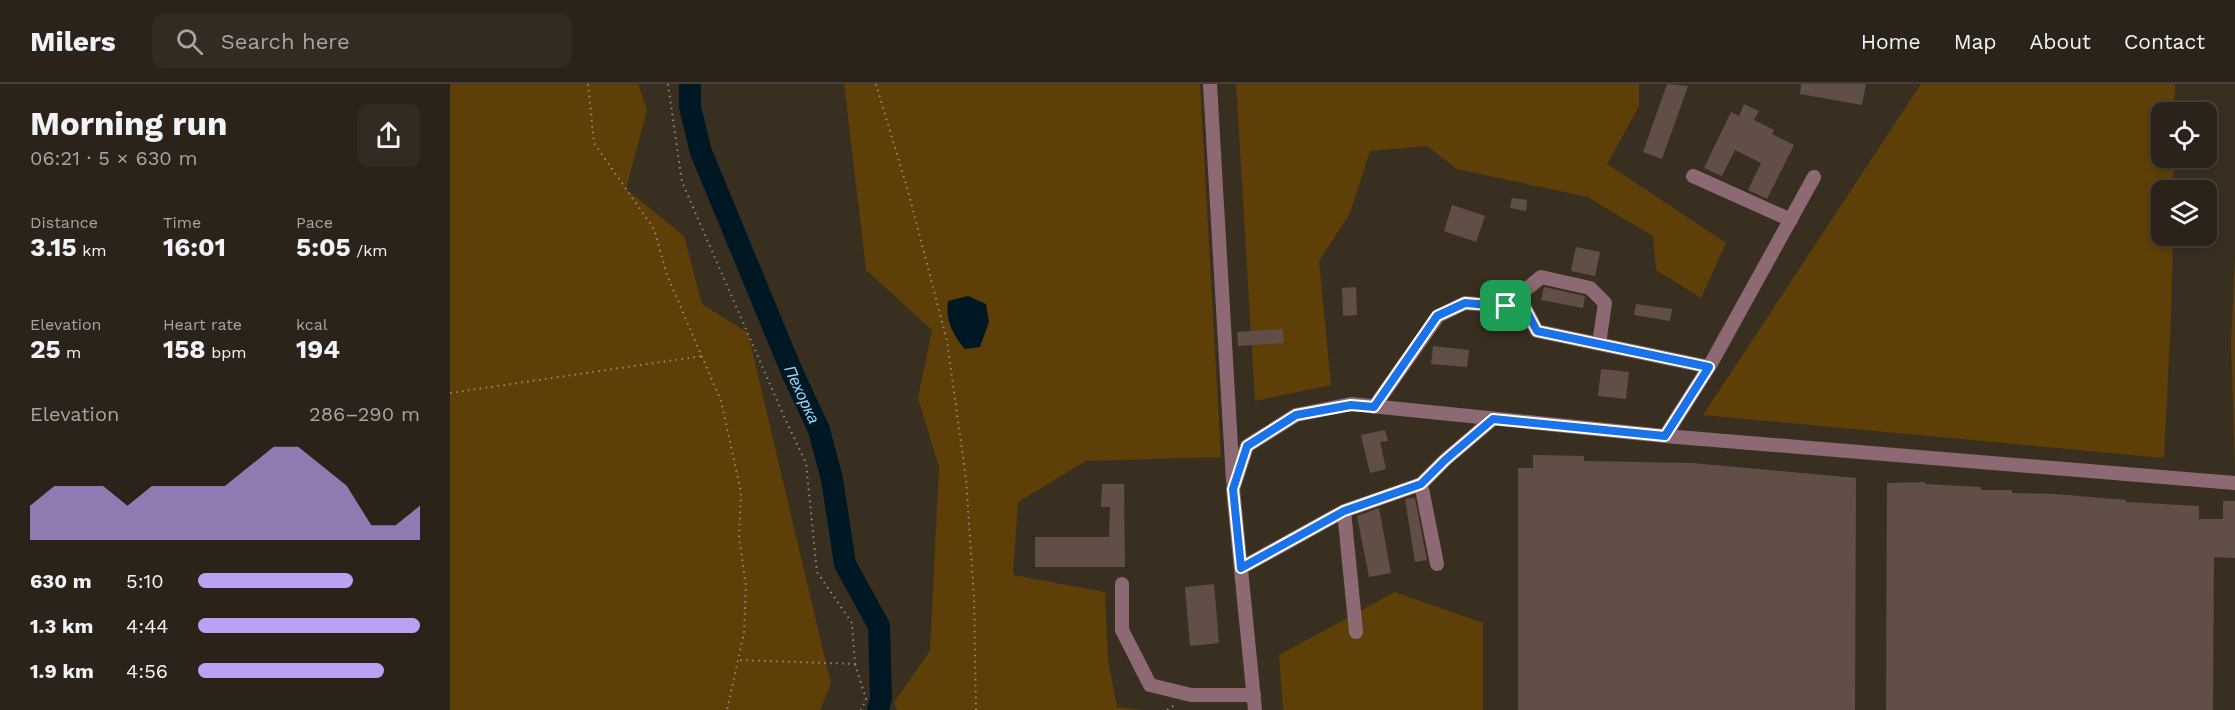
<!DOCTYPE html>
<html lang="en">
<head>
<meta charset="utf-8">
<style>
	body { margin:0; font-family:"Work Sans",sans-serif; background:#332b22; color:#f1f3f6; height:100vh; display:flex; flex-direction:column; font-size:22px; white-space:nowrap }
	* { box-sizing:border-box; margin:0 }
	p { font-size:20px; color:#a6a4a2 }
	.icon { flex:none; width:33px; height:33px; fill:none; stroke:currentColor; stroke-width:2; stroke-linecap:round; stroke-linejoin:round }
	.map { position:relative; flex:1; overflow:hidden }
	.details { display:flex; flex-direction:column; background:#2b2319; width:450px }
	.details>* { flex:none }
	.controls { position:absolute; left:1701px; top:18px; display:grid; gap:12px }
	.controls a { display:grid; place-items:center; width:66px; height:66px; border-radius:12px; background:#2b2319; box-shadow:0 3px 9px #0003,0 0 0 2px #474038; font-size:30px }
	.pin { position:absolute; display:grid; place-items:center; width:51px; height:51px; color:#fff; margin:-26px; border-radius:12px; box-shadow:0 3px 9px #0006 }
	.round { display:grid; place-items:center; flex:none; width:63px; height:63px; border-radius:12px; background:#332b22 }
	.head { display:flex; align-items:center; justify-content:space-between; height:102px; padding:0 30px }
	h1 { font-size:33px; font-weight:700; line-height:45px }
	.figures { display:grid; grid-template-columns:repeat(3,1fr); gap:9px; height:102px; padding:6px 30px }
	.figures div { display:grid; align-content:center }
	.figures b { font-size:26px; font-weight:700 }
	.figures small { font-size:16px; font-weight:400 }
	.figures p { font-size:16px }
	.chart { height:168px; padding:12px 30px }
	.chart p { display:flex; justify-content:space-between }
	.chart svg { width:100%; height:108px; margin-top:6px; fill:#bca0f2; opacity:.7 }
	ul { padding:0 30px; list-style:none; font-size:20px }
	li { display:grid; grid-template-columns:96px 72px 1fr; align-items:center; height:45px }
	li i { height:15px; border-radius:8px; background:#bca0f2 }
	header { display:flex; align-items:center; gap:36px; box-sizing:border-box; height:84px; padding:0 30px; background:#2b2319; border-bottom:2px solid #474038 }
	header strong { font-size:28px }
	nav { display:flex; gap:33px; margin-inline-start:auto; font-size:21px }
	.search { width:420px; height:54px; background:#332b22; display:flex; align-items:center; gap:15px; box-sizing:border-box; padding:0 21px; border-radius:12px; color:#a6a4a2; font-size:22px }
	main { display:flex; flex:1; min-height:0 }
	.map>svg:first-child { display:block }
</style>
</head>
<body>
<header>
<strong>Milers</strong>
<div class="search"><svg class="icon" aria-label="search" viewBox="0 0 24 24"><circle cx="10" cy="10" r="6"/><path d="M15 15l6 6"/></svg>Search here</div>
<nav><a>Home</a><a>Map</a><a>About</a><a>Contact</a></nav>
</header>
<main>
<section class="details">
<div class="head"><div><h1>Morning run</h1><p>06:21 · 5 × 630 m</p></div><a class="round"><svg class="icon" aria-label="share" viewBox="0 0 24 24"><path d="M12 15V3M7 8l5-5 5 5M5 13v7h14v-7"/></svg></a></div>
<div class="figures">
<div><p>Distance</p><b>3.15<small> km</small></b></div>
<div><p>Time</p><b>16:01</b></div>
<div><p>Pace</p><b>5:05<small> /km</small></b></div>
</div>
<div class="figures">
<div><p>Elevation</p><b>25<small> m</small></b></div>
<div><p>Heart rate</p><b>158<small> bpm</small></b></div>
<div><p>kcal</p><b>194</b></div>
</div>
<div class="chart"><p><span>Elevation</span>286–290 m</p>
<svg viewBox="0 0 160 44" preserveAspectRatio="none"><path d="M0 44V30L10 22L20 22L30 22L40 30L50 22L60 22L70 22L80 22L90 14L100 6L110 6L120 14L130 22L140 38L150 38L160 30V44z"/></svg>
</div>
<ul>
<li><b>630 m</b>5:10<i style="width:70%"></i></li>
<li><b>1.3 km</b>4:44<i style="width:100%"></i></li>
<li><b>1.9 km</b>4:56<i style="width:84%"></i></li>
</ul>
</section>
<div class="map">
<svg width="1785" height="626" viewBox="0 0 1785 626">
	<rect width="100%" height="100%" fill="#392f21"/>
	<path fill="#5d3f07" d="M0,0h188l9,26 -21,79 58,47 18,68 46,29 83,351 -11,26h-370z
		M394,0h356l21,373 -135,4 -68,41 -5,73 92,17 3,67 9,48 28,3h-248l-3,-8 36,-51 9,-184 -21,-69 14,-68 -66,-60z
		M786,0h403v22l-32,58 119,79 -25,55 -45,-28 -3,-34 -66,-39 -130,-28 -30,-23 -57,5 -20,62 -31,48 12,124 -76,16z
		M1471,0h254l-1,28h-12v46h12l-1,32h-11v46h11l-2,83 -7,139 -461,-43z
		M1785,173v211l-4,-125z
		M945,508l88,31v87h-200l-4,-55z"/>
	<path fill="#001824" d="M518,212l18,8 3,18 -9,25 -15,2c-12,-13 -20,-30 -17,-48z"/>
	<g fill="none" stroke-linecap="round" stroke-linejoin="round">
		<path stroke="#001824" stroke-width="22" id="s1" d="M240,0v23l11,45 91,220 27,58 13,49 13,85 34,62 2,72 -3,12"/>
	</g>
	<path fill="#614f47" d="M1217,0l21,2 -26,73 -19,-7z
		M1351,0h65l-4,21 -62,-11z
		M1294,20l15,7 -5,9 20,10 -2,4 22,11 -27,54 -19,-9 13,-27 -26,-13 -13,26 -18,-8 27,-56 8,4z
		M1062,114l15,2 -1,11 -16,-3z
		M1002,121l33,11 -9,26 -32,-11z
		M1126,163l24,5 -5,24 -24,-5z
		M906,203l1,28 -14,1 -1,-28z
		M1094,203l41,9 -2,12 -42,-8z
		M1186,220l36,5 -2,12 -36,-6z
		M1037,230l17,1v9l-18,-2z
		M833,245l1,14 -46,3 -1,-14z
		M983,262l36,4 -2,17 -36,-3z
		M1151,285l28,3 -3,27 -28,-3z
		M935,346l3,11 -8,1 6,27 -16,4 -9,-38z
		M1083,371l51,1v5l108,2 164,15 -1,232h-337v-242h15z
		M1475,398v2l56,3v3h31v3l43,1 71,6v2l73,4v13h24v-18h12v57l-21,-1 -1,153h-327l1,-227z
		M652,400h22l1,83h-90v-30h74l1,-30h-9z
		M965,414l12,62 -12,2 -10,-63z
		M929,424l12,65 -22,4 -12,-61z
		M764,500l5,59 -29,3 -5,-59z"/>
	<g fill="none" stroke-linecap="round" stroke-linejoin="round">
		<path stroke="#928a7e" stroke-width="2" stroke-dasharray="1.5 4.5" stroke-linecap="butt" d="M138,0l6,59 60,86 13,46 54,126 20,91 -2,46 7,48 -2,47 -17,77
			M218,0l14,98 100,230 24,51 11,109 35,51 3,41 -117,-4
			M426,0l32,107 39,150 19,138 8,117 2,114
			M0,309l252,-37
			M405,580l11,35 -5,11
			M717,626l8,-5"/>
		<path stroke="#8d6a73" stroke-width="14" d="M760,0l23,397
			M1243,92l98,44
			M1056,222l35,-29 49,11 15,15 -6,41
			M924,323l64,-91 27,-13 60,5 12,23 172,36
			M1215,352l44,-69 105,-190
			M894,427l12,121
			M987,480l-16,-80 24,-24 48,-41
			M791,484l103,-57 77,-27
			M672,500v46l28,55 41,10h63
			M805,626l-22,-221 14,-43 49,-31 55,-11 314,32 570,47"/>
	</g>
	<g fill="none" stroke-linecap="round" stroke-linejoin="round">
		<defs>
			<path id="route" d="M1015,219l60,5 12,23 172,36 -44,69 -172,-17 -48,41 -24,24 -77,27 -103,57 -8,-79 14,-43 49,-31 55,-10 23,2 63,-91z"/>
		</defs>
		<use href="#route" stroke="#fff" stroke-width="12"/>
		<use href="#route" stroke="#1a73e8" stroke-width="8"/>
	</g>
	<g text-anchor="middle" stroke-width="4.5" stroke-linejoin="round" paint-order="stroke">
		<g font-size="16" font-style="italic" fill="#9bdbfc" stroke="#2e2517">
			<text dy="6" stroke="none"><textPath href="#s1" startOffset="332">Пехорка</textPath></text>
		</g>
	</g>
</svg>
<div class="controls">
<a><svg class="icon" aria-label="locate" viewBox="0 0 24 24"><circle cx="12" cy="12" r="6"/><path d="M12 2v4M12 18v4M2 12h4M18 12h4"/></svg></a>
<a><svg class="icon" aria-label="layers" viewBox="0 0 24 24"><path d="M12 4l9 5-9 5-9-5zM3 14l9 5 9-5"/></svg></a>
</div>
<div class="pin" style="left:1056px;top:222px;background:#1e9e55"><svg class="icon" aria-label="arrive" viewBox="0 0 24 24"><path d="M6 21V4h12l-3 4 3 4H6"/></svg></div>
</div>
</main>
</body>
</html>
